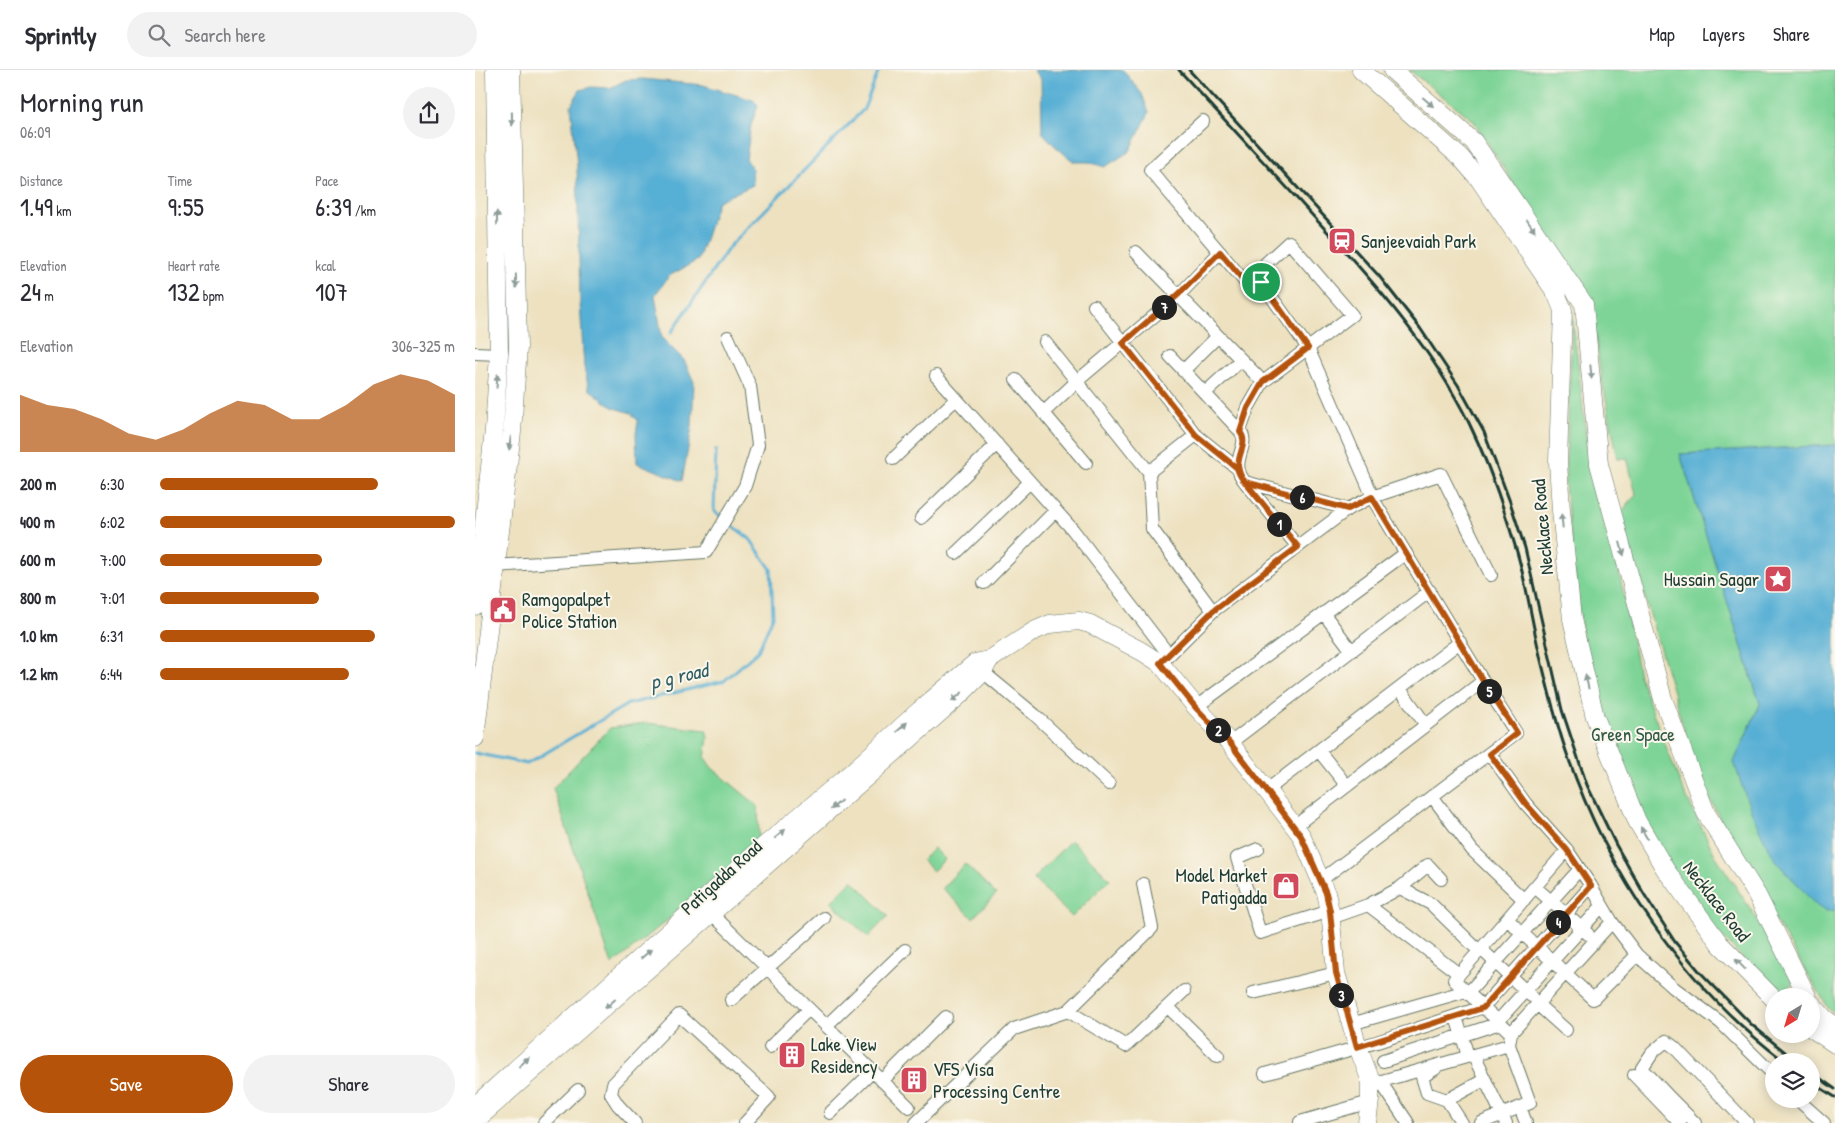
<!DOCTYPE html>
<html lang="en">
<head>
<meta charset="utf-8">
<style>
	body { margin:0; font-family:"Patrick Hand",sans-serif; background:#f2f2f3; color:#2b2b33; height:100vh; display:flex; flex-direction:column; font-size:19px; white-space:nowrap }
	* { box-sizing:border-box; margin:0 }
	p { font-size:16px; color:#7c7c81 }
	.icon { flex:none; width:28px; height:28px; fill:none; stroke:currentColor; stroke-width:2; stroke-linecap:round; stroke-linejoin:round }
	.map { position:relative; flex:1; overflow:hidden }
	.details { display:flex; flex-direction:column; background:#fff; width:475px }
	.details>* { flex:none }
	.needle { width:32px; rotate:218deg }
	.tools { position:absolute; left:1290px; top:918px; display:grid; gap:10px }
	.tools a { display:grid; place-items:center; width:55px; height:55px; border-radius:50%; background:#fff; box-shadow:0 2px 12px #0003; font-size:25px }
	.pin { position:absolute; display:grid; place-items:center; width:42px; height:42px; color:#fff; margin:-21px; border:2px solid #fff; border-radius:50%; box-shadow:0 1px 5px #0007 }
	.km { position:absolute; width:25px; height:25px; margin:-12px; border-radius:50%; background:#222; color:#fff; font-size:14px; line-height:25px; text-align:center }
	.round { display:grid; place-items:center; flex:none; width:52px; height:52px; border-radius:26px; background:#f2f2f3 }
	.overview { display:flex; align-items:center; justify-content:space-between; height:85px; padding:0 20px }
	h1 { font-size:28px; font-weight:600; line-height:38px }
	.stats { display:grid; grid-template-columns:repeat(3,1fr); gap:8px; height:85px; padding:5px 20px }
	.stats div { display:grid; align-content:center }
	.stats b { font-size:25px; font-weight:600 }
	.stats small { font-size:14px; font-weight:400 }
	.stats p { font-size:14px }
	.chart { height:140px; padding:10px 20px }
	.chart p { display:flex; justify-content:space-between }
	.chart svg { width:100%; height:90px; margin-top:5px; fill:#b45309; opacity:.7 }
	.primary-button { display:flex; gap:10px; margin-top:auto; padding:10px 20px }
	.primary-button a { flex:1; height:58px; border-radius:30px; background:#b45309; color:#fff; font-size:20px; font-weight:600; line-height:58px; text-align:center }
	.primary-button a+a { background:#f2f2f3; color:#2b2b33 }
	ul { padding:0 20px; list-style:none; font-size:16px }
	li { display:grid; grid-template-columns:80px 60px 1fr; align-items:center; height:38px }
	li i { height:12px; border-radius:6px; background:#b45309 }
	header { display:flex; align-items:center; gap:30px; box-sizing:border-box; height:70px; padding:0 25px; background:#fff; border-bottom:1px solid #e1e1e2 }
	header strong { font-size:24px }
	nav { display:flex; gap:28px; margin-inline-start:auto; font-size:18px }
	.search { width:350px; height:45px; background:#f2f2f3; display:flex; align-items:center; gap:12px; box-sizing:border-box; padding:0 18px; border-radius:28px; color:#7c7c81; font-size:19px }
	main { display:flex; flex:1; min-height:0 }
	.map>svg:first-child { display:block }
</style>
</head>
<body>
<header>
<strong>Sprintly</strong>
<div class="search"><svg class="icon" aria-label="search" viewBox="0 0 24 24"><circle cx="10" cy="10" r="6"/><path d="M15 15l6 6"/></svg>Search here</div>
<nav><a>Map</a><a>Layers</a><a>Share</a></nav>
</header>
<main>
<section class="details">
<div class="overview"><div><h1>Morning run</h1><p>06:09</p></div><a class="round"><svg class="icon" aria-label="share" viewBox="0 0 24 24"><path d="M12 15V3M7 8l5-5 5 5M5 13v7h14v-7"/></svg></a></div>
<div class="stats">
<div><p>Distance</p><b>1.49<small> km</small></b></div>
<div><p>Time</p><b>9:55</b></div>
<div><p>Pace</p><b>6:39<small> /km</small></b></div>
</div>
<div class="stats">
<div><p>Elevation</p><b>24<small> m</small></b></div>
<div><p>Heart rate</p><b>132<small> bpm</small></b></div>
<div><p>kcal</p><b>107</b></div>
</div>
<div class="chart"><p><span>Elevation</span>306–325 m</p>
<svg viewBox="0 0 160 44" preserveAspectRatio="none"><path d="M0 44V16L10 21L20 23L30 28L40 35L50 38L60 33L70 25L80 19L90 21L100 28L110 28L120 21L130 11L140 6L150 9L160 16V44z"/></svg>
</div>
<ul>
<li><b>200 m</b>6:30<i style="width:74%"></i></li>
<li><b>400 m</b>6:02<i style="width:100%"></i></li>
<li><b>600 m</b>7:00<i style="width:55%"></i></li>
<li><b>800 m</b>7:01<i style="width:54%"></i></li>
<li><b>1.0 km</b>6:31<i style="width:73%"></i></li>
<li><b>1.2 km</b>6:44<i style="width:64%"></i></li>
</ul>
<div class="primary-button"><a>Save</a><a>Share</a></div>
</section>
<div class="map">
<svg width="1360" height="1053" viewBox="0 0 1360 1053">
	<rect width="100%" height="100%" fill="#fbf7ec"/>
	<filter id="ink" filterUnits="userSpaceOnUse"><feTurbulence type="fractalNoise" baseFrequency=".02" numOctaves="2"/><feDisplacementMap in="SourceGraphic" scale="10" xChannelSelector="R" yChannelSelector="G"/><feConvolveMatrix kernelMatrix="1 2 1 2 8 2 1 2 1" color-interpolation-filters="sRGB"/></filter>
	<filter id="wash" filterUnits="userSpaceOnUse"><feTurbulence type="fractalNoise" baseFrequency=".0096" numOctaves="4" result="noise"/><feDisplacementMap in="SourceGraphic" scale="20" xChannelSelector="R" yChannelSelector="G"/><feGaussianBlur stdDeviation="1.12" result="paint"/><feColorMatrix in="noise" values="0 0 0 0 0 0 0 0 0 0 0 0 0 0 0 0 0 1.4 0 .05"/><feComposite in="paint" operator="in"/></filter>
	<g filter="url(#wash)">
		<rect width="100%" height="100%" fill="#ede1c0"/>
		<path fill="#7ed497" stroke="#4e8866" d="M934,0h426v375l-155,9 80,250 -26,58 99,150 2,-1v104l-6,-6 -79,-130 -53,-106 -77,-259 16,-20 -9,-36 -9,1 -18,-89 -8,-63 -119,-187z
			M1097,242l18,158 8,34 14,39 9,38 18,95 43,112 33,67 67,102 12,26 -13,10 -4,-1 -66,-66 -43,-59 -48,-95 -37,-129 -18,-158 6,-128 1,-28 -3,-16z
			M171,653l60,7 2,7 -3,21 7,10 46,38 1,33 -30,30 -37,27 -22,22 -58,47 -59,-177 57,-60z
			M596,770l39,39 -38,38 -39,-38z
			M459,778l11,11 -12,12 -11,-11z
			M490,794l31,30 -23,24 -31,-30z
			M377,810l36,36 -20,21 -37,-35z"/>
		<path fill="#56afd4" stroke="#3a7684" d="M558,0h90l19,24 7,19 -19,38 -25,16 -17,-5h-14l-20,-17 -12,-13 -1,-52z
			M168,9l60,6 50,15 5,5 -7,20 -5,34 6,9 1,17 -35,16 -20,59 -29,16 -14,19 7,43 22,22 10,22 -2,45 -10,54 -45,-18 -1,-29 2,-13 -7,-8 -19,-6 -23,-18 -5,-22 -4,-64 -3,-138 -6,-60 9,-15 11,-3 19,1 16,-8z
			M1360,375v466c-16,2 -24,-11 -33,-22 -10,-11 -23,-22 -30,-35 -17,-29 -28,-61 -38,-92l26,-58 -80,-250z"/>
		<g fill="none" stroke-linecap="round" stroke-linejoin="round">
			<path stroke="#56afd4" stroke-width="3" d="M196,263l59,-87 134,-137 15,-39
				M241,380l-2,61 9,7
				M0,683l52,11 101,-60 96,-23 34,-30 15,-35 -2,-47 -21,-30 -22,-17"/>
		</g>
	</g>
	<g filter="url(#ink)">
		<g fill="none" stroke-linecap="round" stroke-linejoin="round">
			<defs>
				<path id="street" d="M728,51l-53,49 96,113 15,-1 47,66 68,156 107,177 33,52 -195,147
					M661,182l127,130
					M791,193l23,-21 63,73 -89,67 -15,26 -8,23c12,14 -13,30 5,51l103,27
					M619,236l102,129
					M570,272l104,130 3,57 61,82
					M0,283l24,1
					M695,286l70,75
					M708,301l35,-35
					M461,306l137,154 96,125 -5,5
					M541,310l70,83
					M730,323l36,-33
					M568,343l33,-31 103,-87 41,-43
					M418,389l63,-60
					M674,402l47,-37 41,33
					M770,412l53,65
					M446,448l76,-74
					M481,483l74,-71
					M20,496l211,-14 39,-66 13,-41 -8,-59 -22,-49
					M509,513l71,-72
					M849,544l28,37
					M694,585l44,-44 135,-102 24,-12 69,-23 50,101
					M508,602l52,43 74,69
					M925,619l26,36
					M721,637l210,-154
					M755,673l200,-152
					M844,681l28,35
					M1015,684l36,50 41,46 24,36 21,36 25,33 37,33 46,34 54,53
					M792,720l193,-148
					M957,726l40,54 52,50
					M820,756l188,-145
					M783,779l-21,9 23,75 70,-22
					M1060,817l53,47
					M925,818l28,-23 13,14
					M893,835l91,69
					M231,838l203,199
					M856,848l37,-13 32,-17 31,16 48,47
					M1032,849l86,80 44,-44
					M1006,879l50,47
					M778,923l83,-20
					M993,923l111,-123
					M256,930l93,-82
					M1062,934l29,26
					M693,937l50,49
					M593,941l58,35 58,-55
					M981,947l12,39
					M1023,951l104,-115
					M876,954l115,-33
					M351,956l79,-76
					M1036,963l101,-111
					M295,977l39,-38
					M998,985l33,68
					M908,991l117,-38
					M960,999l-13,8 5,16 20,7 15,23
					M790,1004l112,-32 106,-35 108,-121
					M1159,1005l46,48
					M407,1011l64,-64
					M905,1011l28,42
					M896,1014l138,-39
					M1195,1028l-28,-30 10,-15 14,-12 8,6 73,76
					M1322,1029l27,24
					M972,1030l37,-20
					M1190,1034l5,-6 25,25
					M1045,1037l6,16
					M355,1043l43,-42
					M825,1052l70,-20
					M69,1053l34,-33
					M160,1053l-17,-18 -7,-11 2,-10 66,-69 90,82 -24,26
					M441,1053l98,-94 54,-18 84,-83 -9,-44
					M1006,1053l49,-20 -21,-58 2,-12 -57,-53 113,-130"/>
				<path id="secondary" d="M886,0l100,88 18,21 77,114 7,17 -5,152 3,48 11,109 23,98 42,104 28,48 55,75 54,55
					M917,0l82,72 110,162 15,160 64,235 43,114 51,82 50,101
					M0,536l19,-176 5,-76 -4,-284
					M0,668l37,-306 6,-85 -7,-277
					M1336,933l13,15 11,8
					M1336,958l24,16
					M0,1036l288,-259 88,-74 69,-63 55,-47 14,-3 45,-29 16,-7 29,-3 11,3 51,27 19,12 36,44 34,36 71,92 25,58 4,18 6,62 22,74 12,32v21l-3,23
					M0,1051l486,-427 22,-22 6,-12"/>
			</defs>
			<use href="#street" stroke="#677665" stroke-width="14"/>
			<use href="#secondary" stroke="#677665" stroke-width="19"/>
			<use href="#street" stroke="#fff" stroke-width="12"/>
			<use href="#secondary" stroke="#fff" stroke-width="18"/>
			<path stroke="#1f3d34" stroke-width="3" d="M704,0c48,53 97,105 145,158 55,60 109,122 145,195 20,41 35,85 48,129 11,38 16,78 26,116 7,29 14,58 24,86 41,120 116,231 217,307
				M714,0l190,206 41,52 38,57 26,47 26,70 15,46 37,162 25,75 29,60 28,49 31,48 25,30 52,53 44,36
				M1336,1002l24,17
				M1336,1012l24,15"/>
		</g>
		<defs><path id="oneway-solid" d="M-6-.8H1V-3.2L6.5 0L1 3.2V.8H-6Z" transform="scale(1.25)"/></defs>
		<g fill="#8f9e9a">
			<use href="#oneway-solid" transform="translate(953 32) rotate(41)"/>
			<use href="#oneway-solid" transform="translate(37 49) rotate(89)"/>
			<use href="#oneway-solid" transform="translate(22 148) rotate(-91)"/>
			<use href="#oneway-solid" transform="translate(1056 156) rotate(56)"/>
			<use href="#oneway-solid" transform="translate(41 211) rotate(89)"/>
			<use href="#oneway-solid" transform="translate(1116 302) rotate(85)"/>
			<use href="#oneway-solid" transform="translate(22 311) rotate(-86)"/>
			<use href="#oneway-solid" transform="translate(35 373) rotate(97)"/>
			<use href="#oneway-solid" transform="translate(1087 451) rotate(-96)"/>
			<use href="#oneway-solid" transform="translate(1147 479) rotate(74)"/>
			<use href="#oneway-solid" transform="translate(1112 612) rotate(-103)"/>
			<use href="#oneway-solid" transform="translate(482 627) rotate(139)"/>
			<use href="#oneway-solid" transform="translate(427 657) rotate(-42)"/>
			<use href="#oneway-solid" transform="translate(361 735) rotate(139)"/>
			<use href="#oneway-solid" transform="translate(1169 763) rotate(-119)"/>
			<use href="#oneway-solid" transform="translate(305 764) rotate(-40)"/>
			<use href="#oneway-solid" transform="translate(171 884) rotate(-41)"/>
			<use href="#oneway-solid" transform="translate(1265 894) rotate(-134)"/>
			<use href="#oneway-solid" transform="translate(135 934) rotate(139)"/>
			<use href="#oneway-solid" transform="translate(49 992) rotate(-42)"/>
		</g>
	</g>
	<g fill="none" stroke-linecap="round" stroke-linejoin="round" filter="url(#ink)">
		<defs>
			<path id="route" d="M786,212l47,66 -45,34 -15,26 -8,24c12,14 -13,29 5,50l53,65 -85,64 -53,52 36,45 34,35 71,93 25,57 4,18 6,62 21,74 126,-39 108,-122 -24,-36 -41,-46 -36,-50 27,-21 -34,-52 -111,-184 -24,12 -103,-27c-4,-4 -6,-8 -8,-14l-41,-33 -73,-92 56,-49 41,-42 26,31 15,-1"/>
		</defs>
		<use href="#route" stroke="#fff" stroke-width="10"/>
		<use href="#route" stroke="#b45309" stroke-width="6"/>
	</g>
	<defs>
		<symbol id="station-square" viewBox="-11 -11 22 22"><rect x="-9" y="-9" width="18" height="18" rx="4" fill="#d1495b" stroke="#fbf7ec"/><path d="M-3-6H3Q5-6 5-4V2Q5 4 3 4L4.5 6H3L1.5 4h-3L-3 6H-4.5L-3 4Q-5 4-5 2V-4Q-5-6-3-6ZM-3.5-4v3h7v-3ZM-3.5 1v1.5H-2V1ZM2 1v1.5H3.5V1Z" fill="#fff"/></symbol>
		<symbol id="sight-square" viewBox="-11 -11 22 22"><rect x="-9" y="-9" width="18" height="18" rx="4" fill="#d1495b" stroke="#fbf7ec"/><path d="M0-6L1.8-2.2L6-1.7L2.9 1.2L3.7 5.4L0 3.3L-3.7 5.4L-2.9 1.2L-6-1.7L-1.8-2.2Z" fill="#fff"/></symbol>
		<symbol id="civic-square" viewBox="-11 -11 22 22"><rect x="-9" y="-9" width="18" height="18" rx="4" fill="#d1495b" stroke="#fbf7ec"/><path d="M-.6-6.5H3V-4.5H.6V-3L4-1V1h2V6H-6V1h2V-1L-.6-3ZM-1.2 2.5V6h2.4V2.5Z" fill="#fff"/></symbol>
		<symbol id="shop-square" viewBox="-11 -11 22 22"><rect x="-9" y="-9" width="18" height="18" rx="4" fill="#d1495b" stroke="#fbf7ec"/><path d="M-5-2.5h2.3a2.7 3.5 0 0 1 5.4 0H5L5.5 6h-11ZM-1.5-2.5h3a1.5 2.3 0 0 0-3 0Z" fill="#fff"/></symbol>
		<symbol id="building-square" viewBox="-11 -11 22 22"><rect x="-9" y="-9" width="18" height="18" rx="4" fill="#d1495b" stroke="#fbf7ec"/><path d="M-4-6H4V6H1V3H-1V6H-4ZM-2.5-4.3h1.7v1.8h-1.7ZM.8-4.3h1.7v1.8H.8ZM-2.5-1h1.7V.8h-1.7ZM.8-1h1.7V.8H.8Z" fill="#fff"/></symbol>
	</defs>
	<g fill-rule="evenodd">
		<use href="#station-square" x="851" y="155" width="32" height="32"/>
		<use href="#sight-square" x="1287" y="493" width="32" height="32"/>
		<use href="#civic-square" x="12" y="524" width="32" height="32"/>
		<use href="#shop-square" x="795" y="800" width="32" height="32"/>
		<use href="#building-square" x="301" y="969" width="32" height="32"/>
		<use href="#building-square" x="423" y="994" width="32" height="32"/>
	</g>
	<g text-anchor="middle" stroke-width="4" stroke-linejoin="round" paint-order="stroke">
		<g font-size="19" fill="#1f3d34" stroke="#fbf7ec" text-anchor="start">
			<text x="886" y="178">Sanjeevaiah Park</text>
			<text x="1284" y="516" text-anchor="end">Hussain Sagar</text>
			<text x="47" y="536">Ramgopalpet<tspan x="47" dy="22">Police Station</tspan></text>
			<text x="792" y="812" text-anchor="end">Model Market<tspan x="792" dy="22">Patigadda</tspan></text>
			<text x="336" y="981">Lake View<tspan x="336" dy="22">Residency</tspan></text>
			<text x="458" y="1006">VFS Visa<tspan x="458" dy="22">Processing Centre</tspan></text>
		</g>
		<g font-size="19" fill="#1f3d34" stroke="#fbf7ec">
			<text transform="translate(1067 457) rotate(-95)" y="7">Necklace Road</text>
			<text transform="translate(246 807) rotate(-42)" y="7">Patigadda Road</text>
			<text transform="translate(1242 831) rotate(52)" y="7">Necklace Road</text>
		</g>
		<g font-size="19" fill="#325b48" stroke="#fbf7ec">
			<text x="1158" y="671">Green Space</text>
		</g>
		<g font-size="20" font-style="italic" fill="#305f64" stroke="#fbf7ec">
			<text transform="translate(204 606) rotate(-13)" y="7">p g road</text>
		</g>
	</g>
</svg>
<div class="tools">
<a><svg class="needle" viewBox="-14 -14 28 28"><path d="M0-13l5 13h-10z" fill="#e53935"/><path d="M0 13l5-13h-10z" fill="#7c7c81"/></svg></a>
<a><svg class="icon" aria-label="layers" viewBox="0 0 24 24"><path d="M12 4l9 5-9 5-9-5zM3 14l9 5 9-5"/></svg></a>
</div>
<div class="pin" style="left:786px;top:212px;background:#1e9e55"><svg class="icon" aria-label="arrive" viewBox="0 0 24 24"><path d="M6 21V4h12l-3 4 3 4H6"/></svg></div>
<b class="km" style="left:804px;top:454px">1</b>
<b class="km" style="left:743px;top:660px">2</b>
<b class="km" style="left:866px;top:925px">3</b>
<b class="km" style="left:1083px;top:852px">4</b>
<b class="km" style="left:1014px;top:621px">5</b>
<b class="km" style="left:827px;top:427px">6</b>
<b class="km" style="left:689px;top:237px">7</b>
</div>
</main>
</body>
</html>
